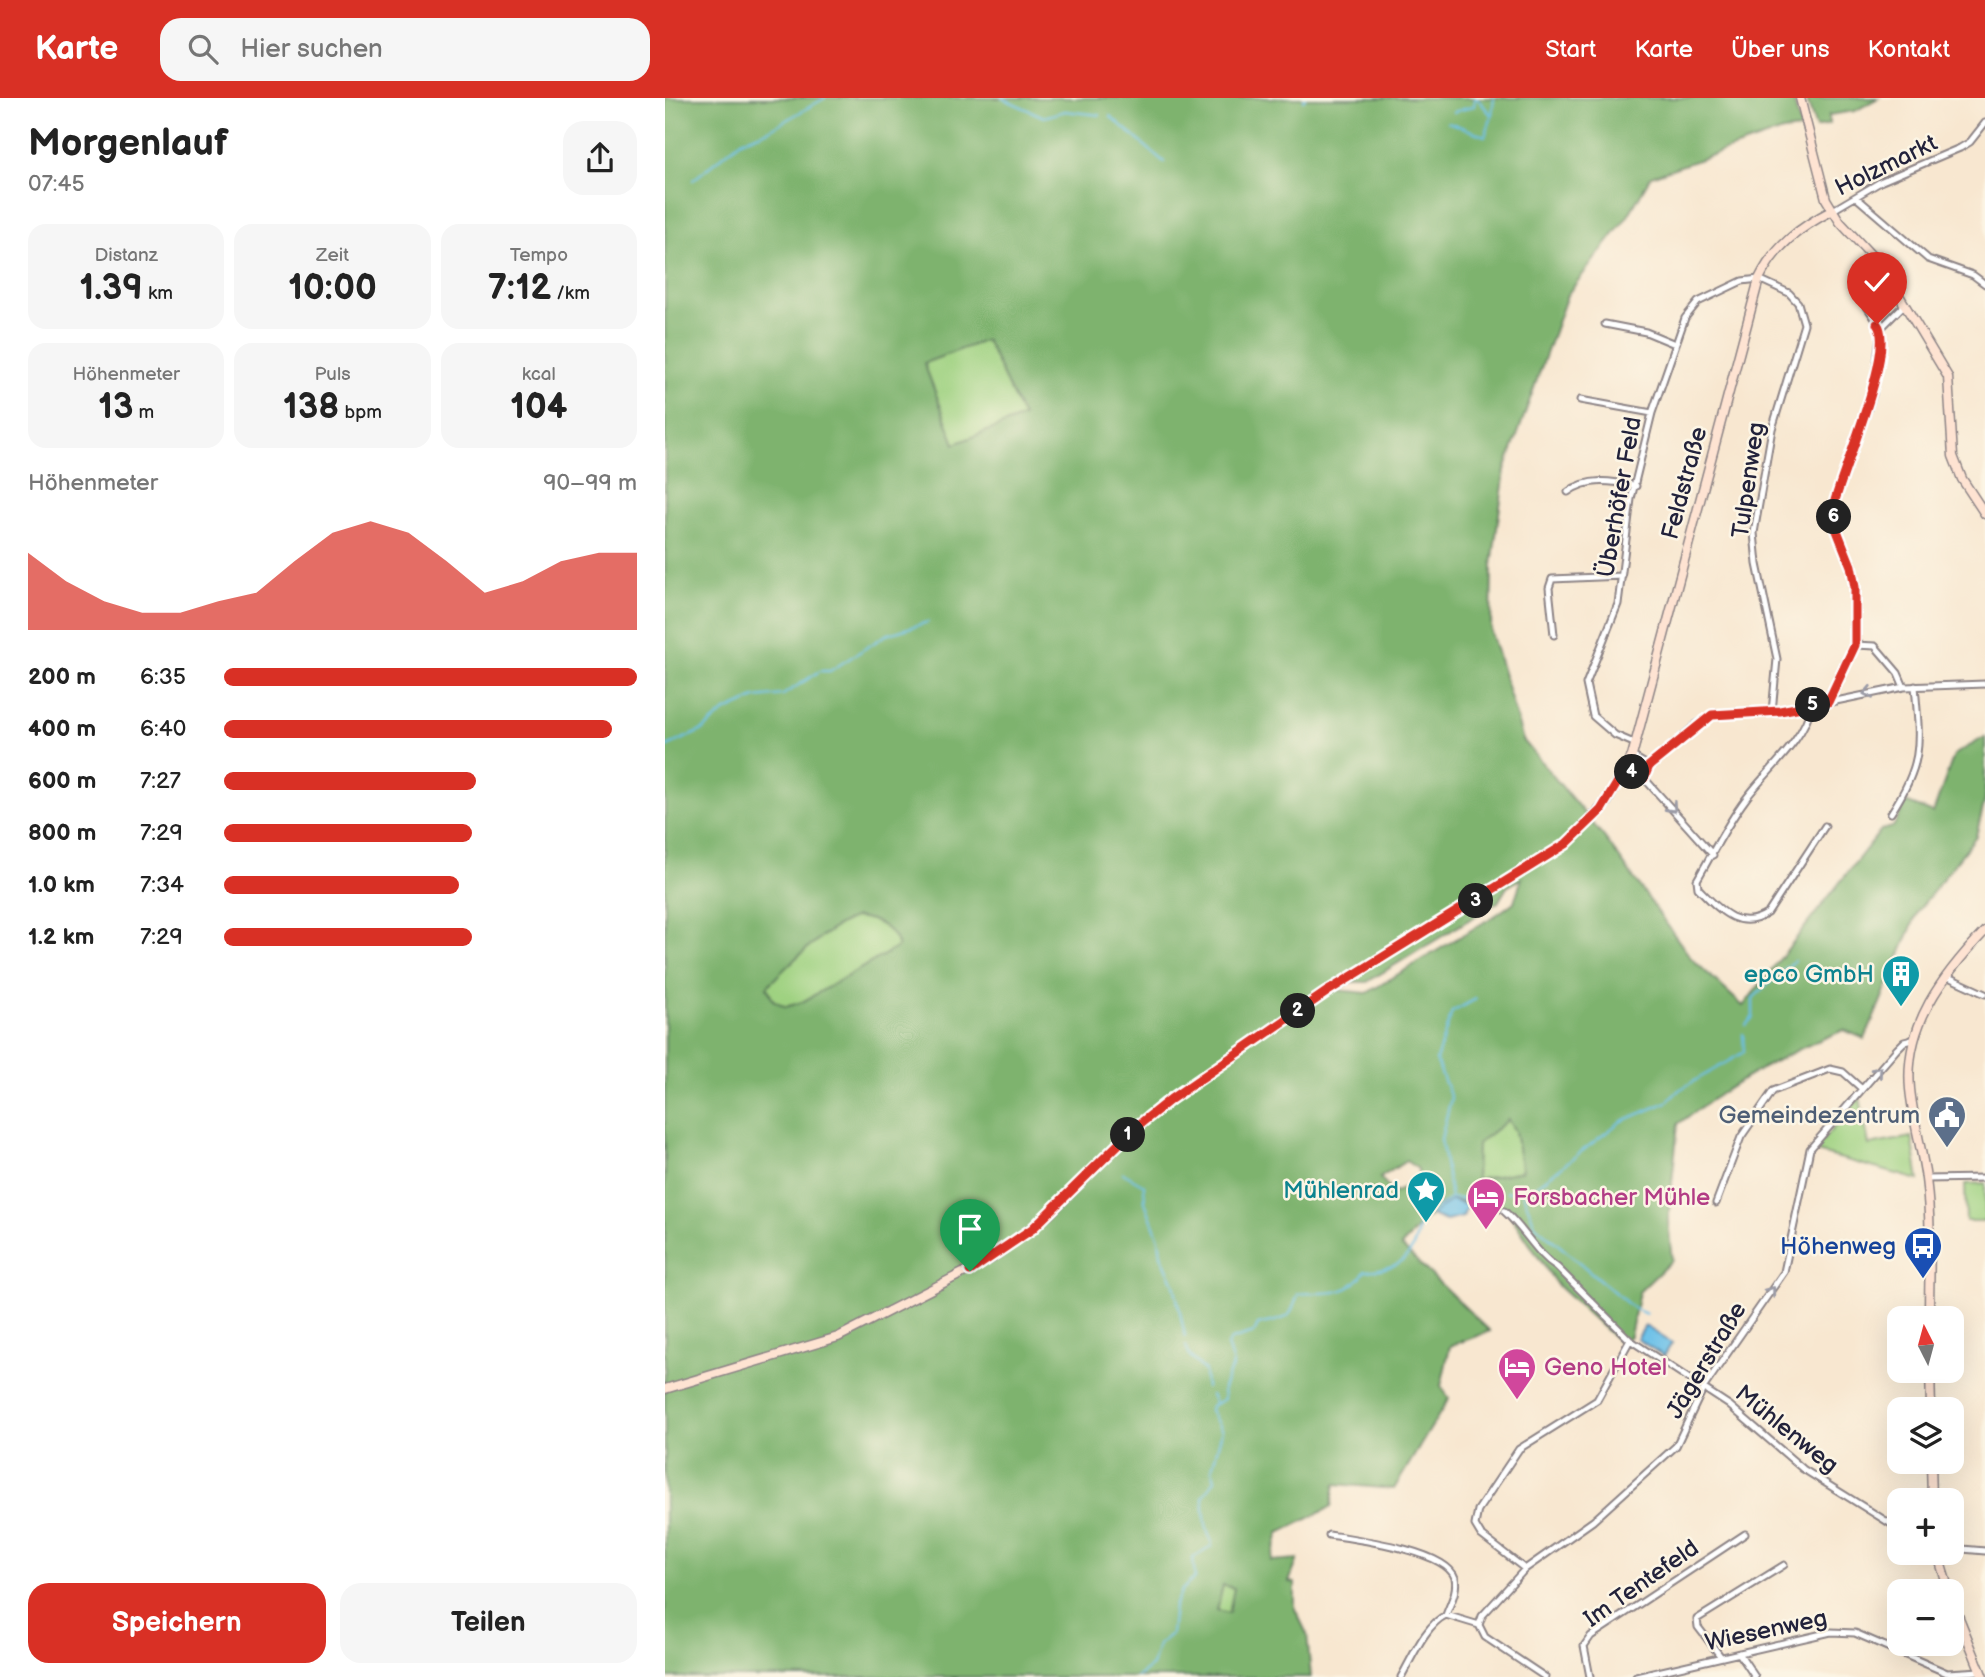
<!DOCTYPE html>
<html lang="de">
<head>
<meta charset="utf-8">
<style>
	body { margin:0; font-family:"Balsamiq Sans",sans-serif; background:#f6f6f6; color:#222; height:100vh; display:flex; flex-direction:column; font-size:26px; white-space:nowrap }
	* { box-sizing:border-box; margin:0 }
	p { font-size:23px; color:#767676 }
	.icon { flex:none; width:38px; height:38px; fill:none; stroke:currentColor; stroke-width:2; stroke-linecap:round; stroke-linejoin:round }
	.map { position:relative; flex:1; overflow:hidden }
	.details { display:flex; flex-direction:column; background:#fff; width:665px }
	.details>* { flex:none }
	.needle { width:46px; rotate:354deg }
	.buttons { position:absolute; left:1222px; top:1208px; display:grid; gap:14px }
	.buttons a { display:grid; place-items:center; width:77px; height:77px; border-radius:14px; background:#fff; box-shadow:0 7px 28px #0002; font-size:35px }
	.pin { position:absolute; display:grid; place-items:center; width:60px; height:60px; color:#fff; margin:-72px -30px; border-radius:50% 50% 50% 0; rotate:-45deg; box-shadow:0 0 7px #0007 }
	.pin .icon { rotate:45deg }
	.km { position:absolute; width:35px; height:35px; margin:-18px; border-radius:50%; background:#222; color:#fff; font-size:19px; line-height:35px; text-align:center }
	.round { display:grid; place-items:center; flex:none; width:74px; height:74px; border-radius:21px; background:#f6f6f6 }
	.summary { display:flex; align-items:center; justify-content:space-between; height:119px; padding:0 28px }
	h1 { font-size:38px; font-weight:800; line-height:52px }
	.metrics { display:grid; grid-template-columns:repeat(3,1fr); gap:10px; height:119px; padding:7px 28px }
	.metrics div { display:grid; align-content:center; border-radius:18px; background:#f6f6f6; text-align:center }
	.metrics b { font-size:35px; font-weight:800 }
	.metrics small { font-size:19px; font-weight:400 }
	.metrics p { font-size:19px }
	.chart { height:196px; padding:14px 28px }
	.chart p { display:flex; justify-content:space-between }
	.chart svg { width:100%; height:126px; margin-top:7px; fill:#d93025; opacity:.7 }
	.button { display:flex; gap:14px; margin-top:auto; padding:14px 28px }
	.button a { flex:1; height:80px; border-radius:21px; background:#d93025; color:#fff; font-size:28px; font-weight:800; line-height:80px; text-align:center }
	.button a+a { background:#f6f6f6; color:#222 }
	ul { padding:0 28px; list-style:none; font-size:23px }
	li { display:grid; grid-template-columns:112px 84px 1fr; align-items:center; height:52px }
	li i { height:18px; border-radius:9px; background:#d93025 }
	header { display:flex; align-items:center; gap:42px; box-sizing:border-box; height:98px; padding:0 35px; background:#d93025; color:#fff }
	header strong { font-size:33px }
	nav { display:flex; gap:38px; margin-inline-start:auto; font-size:24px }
	.search { width:490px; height:63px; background:#f6f6f6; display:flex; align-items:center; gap:18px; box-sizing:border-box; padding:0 24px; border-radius:21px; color:#767676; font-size:26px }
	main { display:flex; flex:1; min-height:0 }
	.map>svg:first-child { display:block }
</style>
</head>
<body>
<header>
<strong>Karte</strong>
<div class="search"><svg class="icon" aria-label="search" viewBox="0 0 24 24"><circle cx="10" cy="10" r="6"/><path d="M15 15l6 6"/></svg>Hier suchen</div>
<nav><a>Start</a><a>Karte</a><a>Über uns</a><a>Kontakt</a></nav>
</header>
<main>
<section class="details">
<div class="summary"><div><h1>Morgenlauf</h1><p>07:45</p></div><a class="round"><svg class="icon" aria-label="share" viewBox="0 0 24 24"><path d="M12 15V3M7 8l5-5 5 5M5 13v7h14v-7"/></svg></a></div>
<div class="metrics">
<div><p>Distanz</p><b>1.39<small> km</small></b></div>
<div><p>Zeit</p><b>10:00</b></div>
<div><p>Tempo</p><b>7:12<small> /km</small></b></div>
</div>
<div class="metrics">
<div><p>Höhenmeter</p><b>13<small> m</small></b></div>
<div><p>Puls</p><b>138<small> bpm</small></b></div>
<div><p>kcal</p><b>104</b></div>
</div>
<div class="chart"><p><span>Höhenmeter</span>90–99 m</p>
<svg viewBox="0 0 160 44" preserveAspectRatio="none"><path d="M0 44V17L10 27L20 34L30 38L40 38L50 34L60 31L70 20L80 10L90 6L100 10L110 20L120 31L130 27L140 20L150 17L160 17V44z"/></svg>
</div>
<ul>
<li><b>200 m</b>6:35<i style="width:100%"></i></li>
<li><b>400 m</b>6:40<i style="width:94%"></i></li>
<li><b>600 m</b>7:27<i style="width:61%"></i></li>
<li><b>800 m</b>7:29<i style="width:60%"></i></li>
<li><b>1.0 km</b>7:34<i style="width:57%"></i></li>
<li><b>1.2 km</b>7:29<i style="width:60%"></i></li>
</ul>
<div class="button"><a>Speichern</a><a>Teilen</a></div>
</section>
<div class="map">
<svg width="1320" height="1579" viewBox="0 0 1320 1579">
	<rect width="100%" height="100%" fill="#fcf5e5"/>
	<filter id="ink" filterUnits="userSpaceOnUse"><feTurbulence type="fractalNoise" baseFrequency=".0143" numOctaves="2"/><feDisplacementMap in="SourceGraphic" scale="14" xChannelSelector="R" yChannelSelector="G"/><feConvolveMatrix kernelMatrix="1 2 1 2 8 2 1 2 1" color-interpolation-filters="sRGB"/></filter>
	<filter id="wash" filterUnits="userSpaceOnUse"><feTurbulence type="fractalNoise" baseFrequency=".00686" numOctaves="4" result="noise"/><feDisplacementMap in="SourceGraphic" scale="28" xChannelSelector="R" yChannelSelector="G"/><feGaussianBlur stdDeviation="1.57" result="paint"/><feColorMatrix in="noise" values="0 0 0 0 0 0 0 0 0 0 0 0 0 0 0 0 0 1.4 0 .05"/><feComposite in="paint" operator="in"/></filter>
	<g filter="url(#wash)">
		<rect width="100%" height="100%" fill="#f8e7d0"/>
		<path fill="#9ed180" stroke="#607a5e" stroke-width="2" d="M321,242l37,77 -68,27 -31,-81z
			M192,819c18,2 37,11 41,30l-96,55 -17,5 -12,-7 -6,-14c20,-21 62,-61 90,-69z
			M1195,1000l9,47 43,-8 7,43 -106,-29z
			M843,1022l7,11 7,40 -46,9 1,-36z
			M1320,1085v38h-19l-1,-37z
			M558,1487l12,2 -6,26 -12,-3z"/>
		<path fill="#7eb36e" stroke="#506a54" stroke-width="2" fill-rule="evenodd" d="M0,0h1128l8,31 -18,2 -132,45 -23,40 -61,79 -62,175 -13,95 -1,67 32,108 82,98 86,120 52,48 138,-176 12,-3 13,-25 27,11 21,-58 31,-18v63l-9,36 -58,75 -53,128 -21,-9c-62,24 -113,54 -166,94l-10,97 4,39 -33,32 -9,44 -9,8 -64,-59 -52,-78 -55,-7 -10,5 -39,41 89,85 -40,15 -9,40 8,12 -55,91 -59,-5 -4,23 -52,26 -8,28 27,-2 -9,23 6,1v26l12,25 4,43h-646zM321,242l37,77 -68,27 -31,-81zM857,780l-8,24 -15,11 -132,80 -31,-3 14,-8h17l131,-80 9,-15zM192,819c18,2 37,11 41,30l-96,55 -16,5 -13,-7 -6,-13c20,-22 62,-62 90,-70zM843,1022l7,11 7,40 -46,9 1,-36zM741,1063l12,8v10l-23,14 -15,-15zM558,1487l11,3 -5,25 -12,-3z
			M1141,0h72l-23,13 -26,4v9l-13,4z"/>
		<path fill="#6bc0e8" stroke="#467192" stroke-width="2" d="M786,1102l16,5 -4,12 -17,4 -15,-6z
			M980,1228l27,17 -8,13 -27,-17z"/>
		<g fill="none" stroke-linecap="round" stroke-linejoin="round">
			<path stroke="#6bc0e8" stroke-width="2" d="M337,0l42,19 21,-6 35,4
				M638,2l2,-2
				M789,14l20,-6 1,-8
				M827,16l2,-16
				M445,18l54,46
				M783,24l37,14 7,-20 -15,-18
				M28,82l48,-39 28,-11 56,-32
				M0,649l38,-17 21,-18 31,-14 28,-3 37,-24h10l56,-36 42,-13
				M1081,927l7,-8v-19l41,-37
				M458,1075l21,12 1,17 14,37 2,16 13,29 11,52
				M842,1094l23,-1 90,-69 47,-20 12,-12 65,-38 -1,-18
				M858,1096l12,31 98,83 13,6
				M786,1100l-10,-59 10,-41 -15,-38 16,-48 24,-13
				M765,1116l21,-16 21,2 26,-6
				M521,1248l4,10 15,15 1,17
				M546,1297l4,8
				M472,1579l15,-11 6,-21 13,-11 3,-28 8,-16 13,-13 -2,-19 18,-11 1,-5c-7,-12 -8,-31 -9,-45l12,-17 -3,-11 10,-38 -12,-21 1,-4 13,-7 -1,-11 10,-24 -6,-19 4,-5 23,-7 4,-8c28,-8 31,-1 40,-31 30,-3 48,5 67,-23 38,-4 48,-11 55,-49"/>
		</g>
	</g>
	<g filter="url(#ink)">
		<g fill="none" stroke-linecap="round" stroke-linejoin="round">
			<defs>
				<path id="minor" d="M1192,100l71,61 45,16 12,9
					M1168,112l49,-29 78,-33 10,-6 15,-19
					M1197,201l19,29
					M940,226l41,8 29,12
					M915,302l72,13
					M903,394c20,-15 44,-11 68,-6
					M889,537l-5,-47 3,-9 70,-3
					M1190,547l20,1 23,27 6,14
					M1163,604l27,-57v-58l-4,-21 -17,-43 -1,-16 40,-113 8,-66 24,-24
					M1146,608c-7,36 -45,65 -66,94 -18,24 -33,54 -48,80l1,8c20,20 40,45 70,25l57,-87
					M971,646l-21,-9 -22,-19 -7,-32 32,-80 13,-105 21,-86 33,-95 13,-16 44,-21 17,-2 30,14 9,10 6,21 -32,105 -18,104 3,31 20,95 -5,53
					M967,658l17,10 48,-42 19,-10 76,-4 112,-23 81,-3
					M960,672l19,8 69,77
					M1226,715c33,-51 29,-69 24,-127
					M1281,878l39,18
					M1261,1081l59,-1
					M1051,1105l25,-66 32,-46 57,-22 13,3 19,17
					M839,1113c20,17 31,42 53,56l73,73 99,65 74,64 96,60
					M664,1437c26,4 117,15 126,43 3,12 -5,26 -9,37l33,10
					M1286,1450l34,3
					M860,1471l-44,-34 -6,-10 3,-15 41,-61 78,-49 33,-60
					M814,1527l3,-9 43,-47 68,-48 83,-75 28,-59 80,-115 26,-123 87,-100 7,-7 8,-2
					M814,1527l6,12 60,40
					M1074,1555l16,24
					M1056,1559l-23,-30 -1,-8 87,-54
					M736,1579c11,-19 25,-53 45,-62
					M925,1579l-6,-31 7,-10 154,-102
					M971,1579l195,-45 24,1 92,40 34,-2"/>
				<path id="secondary" d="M1135,0l26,101 14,23 42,45 66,110 5,79 9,23 23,35
					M1264,1220c0,-46 3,-93 -3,-139 -4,-30 -13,-59 -16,-90 -6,-64 33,-114 75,-158
					M1265,1272l1,39
					M0,1291l173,-52 154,-79 58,-44 86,-87 35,-28 157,-108 238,-147 41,-42 25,-46 127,-477c16,-33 41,-52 74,-69
					M1266,1363l1,39
					M1272,1454l12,39
					M1286,1500l32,79"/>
			</defs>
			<use href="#minor" stroke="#8d8486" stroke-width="9"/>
			<use href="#secondary" stroke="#8d8486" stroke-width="11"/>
			<use href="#minor" stroke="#fff" stroke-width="5"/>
			<use href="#secondary" stroke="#fee3d2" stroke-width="8"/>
		</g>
		<defs><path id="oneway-chevron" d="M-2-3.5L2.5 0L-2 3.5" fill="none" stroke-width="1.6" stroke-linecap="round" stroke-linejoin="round" transform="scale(1.75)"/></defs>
		<g stroke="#9c9ca7">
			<use href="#oneway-chevron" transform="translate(1203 595) rotate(169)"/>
			<use href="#oneway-chevron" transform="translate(1007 710) rotate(48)"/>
			<use href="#oneway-chevron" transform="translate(1213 973) rotate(-49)"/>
			<use href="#oneway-chevron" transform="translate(1106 1193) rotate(-53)"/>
		</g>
	</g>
	<g fill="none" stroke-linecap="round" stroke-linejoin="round" filter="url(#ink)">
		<defs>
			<path id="route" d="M305,1173l62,-42 104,-102 35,-28 157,-108 238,-147 35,-34 24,-40 19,8 5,-12 63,-51 68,-4 48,-9 27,-57v-58l-4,-21 -17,-43 -1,-15c7,-33 64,-160 44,-184"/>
		</defs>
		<use href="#route" stroke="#fff" stroke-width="14"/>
		<use href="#route" stroke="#d93025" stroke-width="9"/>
	</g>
	<defs>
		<symbol id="building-pin" viewBox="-11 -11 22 30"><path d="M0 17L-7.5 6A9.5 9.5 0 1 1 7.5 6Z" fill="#0f9aa8" stroke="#fcf5e5"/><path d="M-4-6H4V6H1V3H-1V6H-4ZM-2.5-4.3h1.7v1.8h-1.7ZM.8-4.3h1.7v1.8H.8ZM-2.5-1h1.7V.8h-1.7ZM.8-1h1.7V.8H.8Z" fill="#fff"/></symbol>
		<symbol id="civic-pin" viewBox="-11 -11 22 30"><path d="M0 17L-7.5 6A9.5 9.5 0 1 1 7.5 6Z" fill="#5c6f8a" stroke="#fcf5e5"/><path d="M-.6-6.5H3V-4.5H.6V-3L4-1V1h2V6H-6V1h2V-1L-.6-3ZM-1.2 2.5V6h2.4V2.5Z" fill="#fff"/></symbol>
		<symbol id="sight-pin" viewBox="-11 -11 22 30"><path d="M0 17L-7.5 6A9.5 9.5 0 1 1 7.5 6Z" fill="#0f9aa8" stroke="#fcf5e5"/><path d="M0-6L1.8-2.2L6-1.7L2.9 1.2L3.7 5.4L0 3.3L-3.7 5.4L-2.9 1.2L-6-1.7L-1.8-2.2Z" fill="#fff"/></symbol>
		<symbol id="hotel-pin" viewBox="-11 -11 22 30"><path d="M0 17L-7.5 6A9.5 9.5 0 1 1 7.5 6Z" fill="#d1479c" stroke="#fcf5e5"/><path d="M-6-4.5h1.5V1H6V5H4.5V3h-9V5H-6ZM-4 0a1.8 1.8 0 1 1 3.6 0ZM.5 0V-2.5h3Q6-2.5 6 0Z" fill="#fff"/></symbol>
		<symbol id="bus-pin" viewBox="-11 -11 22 30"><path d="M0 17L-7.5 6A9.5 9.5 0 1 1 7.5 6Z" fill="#1a4fb4" stroke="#fcf5e5"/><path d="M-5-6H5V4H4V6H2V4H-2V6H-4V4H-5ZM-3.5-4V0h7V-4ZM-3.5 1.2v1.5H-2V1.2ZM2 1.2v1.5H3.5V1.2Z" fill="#fff"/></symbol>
	</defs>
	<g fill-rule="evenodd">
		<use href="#building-pin" x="1214" y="854" width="44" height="60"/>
		<use href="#civic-pin" x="1260" y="995" width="44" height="60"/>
		<use href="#sight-pin" x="739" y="1070" width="44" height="60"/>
		<use href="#hotel-pin" x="799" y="1077" width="44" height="60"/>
		<use href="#bus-pin" x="1236" y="1126" width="44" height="60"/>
		<use href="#hotel-pin" x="830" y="1247" width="44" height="60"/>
	</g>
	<g text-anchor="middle" stroke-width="5" stroke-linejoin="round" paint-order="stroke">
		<g font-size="24" fill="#22223b" stroke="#fcf5e5">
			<text transform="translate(1221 67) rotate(-26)" y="8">Holzmarkt</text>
			<text transform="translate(1083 382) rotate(-82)" y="8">Tulpenweg</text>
			<text transform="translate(1019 385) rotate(-75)" y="8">Feldstraße</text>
			<text transform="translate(954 399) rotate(-80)" y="8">Überhöfer Feld</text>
			<text transform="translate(1041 1262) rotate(-59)" y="8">Jägerstraße</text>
			<text transform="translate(1122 1331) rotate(39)" y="8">Mühlenweg</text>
			<text transform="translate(976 1485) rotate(-35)" y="8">Im Tentefeld</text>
			<text transform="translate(1101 1532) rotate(-12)" y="8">Wiesenweg</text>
		</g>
		<g font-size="24" fill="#0d838f" stroke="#fcf5e5" text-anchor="end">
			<text x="1209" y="884">epco GmbH</text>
			<text x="734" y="1100">Mühlenrad</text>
		</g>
		<g font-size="24" fill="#4e5e75" stroke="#fcf5e5" text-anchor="end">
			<text x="1255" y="1025">Gemeindezentrum</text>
		</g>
		<g font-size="24" fill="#b23c85" stroke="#fcf5e5" text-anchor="start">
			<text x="848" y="1107">Forsbacher Mühle</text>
			<text x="879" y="1277">Geno Hotel</text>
		</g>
		<g font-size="24" fill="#164399" stroke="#fcf5e5" text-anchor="end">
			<text x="1231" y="1156">Höhenweg</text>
		</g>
	</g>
</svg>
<div class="buttons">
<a><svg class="needle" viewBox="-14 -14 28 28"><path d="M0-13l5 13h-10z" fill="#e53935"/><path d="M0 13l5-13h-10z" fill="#767676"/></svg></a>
<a><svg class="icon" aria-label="layers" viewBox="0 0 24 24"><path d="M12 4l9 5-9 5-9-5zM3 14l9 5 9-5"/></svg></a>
<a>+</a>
<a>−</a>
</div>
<div class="pin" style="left:305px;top:1173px;background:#1e9e55"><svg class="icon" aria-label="arrive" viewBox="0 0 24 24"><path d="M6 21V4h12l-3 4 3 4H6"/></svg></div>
<div class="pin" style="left:1212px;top:226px;background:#d93025"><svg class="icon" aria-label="check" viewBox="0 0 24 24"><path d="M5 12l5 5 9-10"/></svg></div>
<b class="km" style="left:463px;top:1037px">1</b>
<b class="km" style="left:633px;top:913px">2</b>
<b class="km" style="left:811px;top:803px">3</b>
<b class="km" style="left:967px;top:674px">4</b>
<b class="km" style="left:1148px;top:607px">5</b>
<b class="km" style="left:1169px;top:419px">6</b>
</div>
</main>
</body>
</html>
